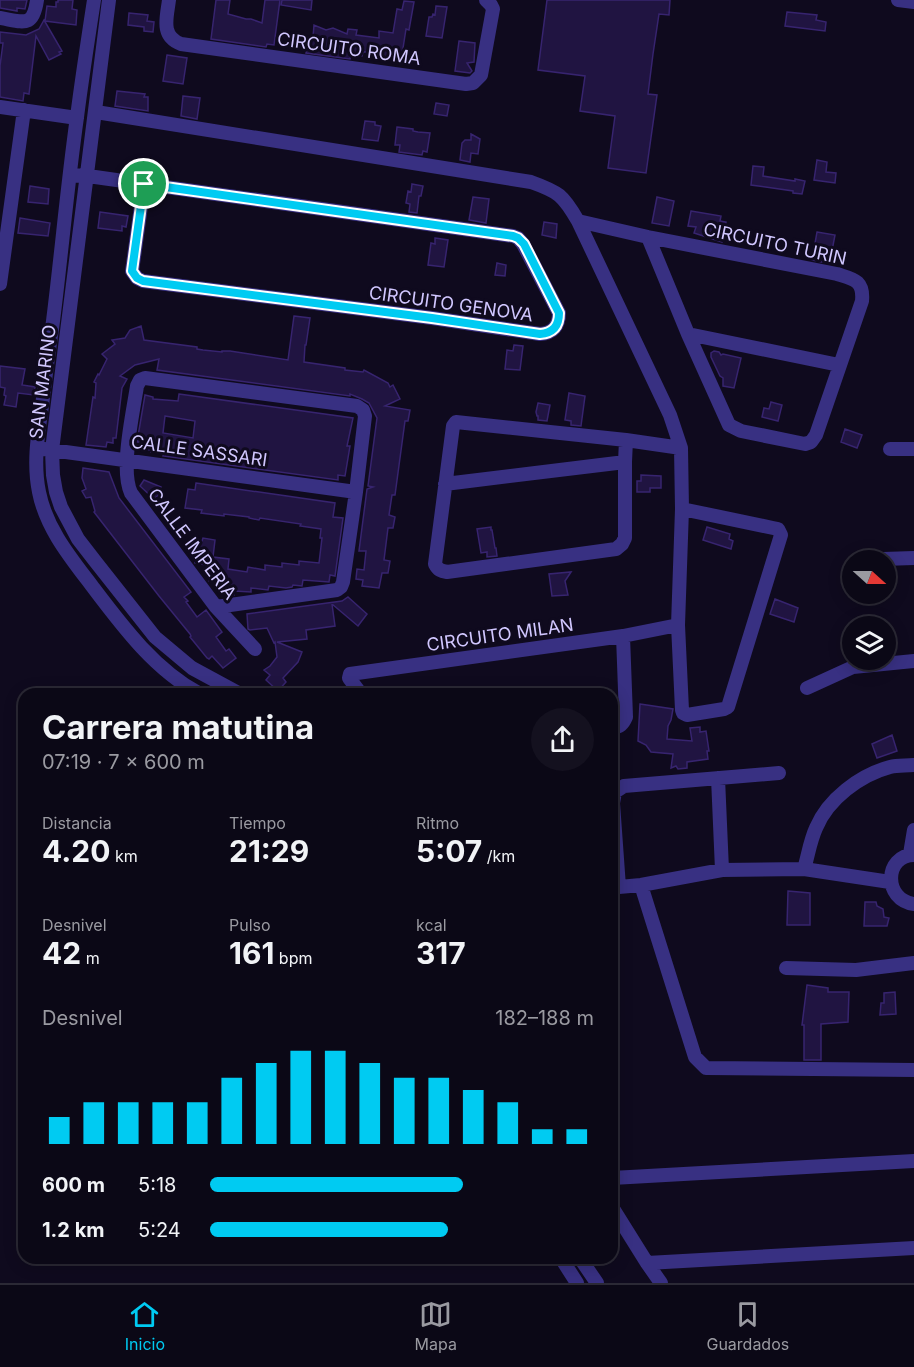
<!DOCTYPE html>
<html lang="es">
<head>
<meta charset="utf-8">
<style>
	body { margin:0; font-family:Inter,sans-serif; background:#14111f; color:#f1f3f6; height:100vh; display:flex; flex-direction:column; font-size:22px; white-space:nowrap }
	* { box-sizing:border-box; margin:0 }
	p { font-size:20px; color:#9a9aa1 }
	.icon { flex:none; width:33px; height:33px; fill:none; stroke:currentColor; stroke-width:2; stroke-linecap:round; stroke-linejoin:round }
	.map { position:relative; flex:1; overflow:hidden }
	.panel { position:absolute; left:18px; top:688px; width:600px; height:576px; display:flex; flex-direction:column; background:#0b0816; border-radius:18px; box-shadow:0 3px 15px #0003,0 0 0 2px #2b2935 }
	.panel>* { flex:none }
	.needle { width:39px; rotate:111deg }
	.fabs { position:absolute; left:842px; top:550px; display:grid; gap:12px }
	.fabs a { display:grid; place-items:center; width:54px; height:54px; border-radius:50%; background:#0b0816; box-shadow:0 3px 15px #0003,0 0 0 2px #2b2935; font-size:30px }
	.pin { position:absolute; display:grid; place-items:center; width:51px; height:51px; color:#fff; margin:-26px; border:3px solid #fff; border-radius:50%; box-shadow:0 2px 6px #0007 }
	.round { display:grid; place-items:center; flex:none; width:63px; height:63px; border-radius:32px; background:#14111f }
	.summary { display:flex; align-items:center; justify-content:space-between; height:102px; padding:0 24px }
	h1 { font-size:33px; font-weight:700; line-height:45px }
	.figures { display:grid; grid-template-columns:repeat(3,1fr); gap:9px; height:102px; padding:6px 24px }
	.figures div { display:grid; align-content:center }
	.figures b { font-size:30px; font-weight:700 }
	.figures small { font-size:16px; font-weight:400 }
	.figures p { font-size:16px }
	.chart { height:168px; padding:12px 24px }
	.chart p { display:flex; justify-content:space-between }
	.chart svg { width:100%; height:108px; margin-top:6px; stroke:#00cbf2; stroke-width:6 }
	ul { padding:0 24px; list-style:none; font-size:20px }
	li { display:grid; grid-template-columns:96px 72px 1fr; align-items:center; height:45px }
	li i { height:15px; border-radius:8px; background:#00cbf2 }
	.menu { display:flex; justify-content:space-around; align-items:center; height:84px; border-top:2px solid #2b2935; background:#0b0816; font-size:16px; color:#9a9aa1 }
	.menu a { display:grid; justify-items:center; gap:3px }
	.menu .current { color:#00cbf2 }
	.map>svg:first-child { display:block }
</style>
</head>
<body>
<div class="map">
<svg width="914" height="1283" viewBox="0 0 914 1283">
	<rect width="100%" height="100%" fill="#0f0a1e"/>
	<path fill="#201441" stroke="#37246f" stroke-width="1.5" fill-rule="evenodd" d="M0,0h27l-2,9 -8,-1v3l-17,-3z
		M58,0h15l-1,9 5,1 -1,15 -31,-4 2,-15 9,1v-5h2z
		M216,0h14l-2,14 18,5h5l11,4 3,-23h15l-6,45 -7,-1 -1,3 -55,-8z
		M282,0h30l-1,10 -30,-5z
		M547,0h123l-1,15 -10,-1 -6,40 -5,40 9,1 -11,78 -38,-5 7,-52 -35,-5 5,-35 -47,-6z
		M404,1l10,1 -5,28 -3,-1 -5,32 -18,-2v-5l-12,-2h-8l-1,4 -11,-2 -1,5 -44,-6 2,-9 2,1 3,-8 1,-12 12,5 7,-2 14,6 1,-5 9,1 -1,5 23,3v-7l14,2 4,-24 5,1z
		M436,6l11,1 -5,31 -16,-2 3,-19h3l1,-3 2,1z
		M787,12l30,3 -1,5 10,2 -1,9 -40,-5z
		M129,13l19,2 -1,6 7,1 -1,10 -9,-1v-4l-16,-2z
		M44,20l18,31 -3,1 2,2 -12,6 -13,-24 -7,58 -5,-1 -1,8 -23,-4v-31l3,-23h-3v-11l26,3 13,-6z
		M459,41l16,2 -1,19 -7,1 5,8 -2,2 -15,-2z
		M167,55l20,3 -4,26 -20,-3z
		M117,91l28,3 -1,3h4v14l-33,-5z
		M183,96l17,2 -3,21 -16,-3z
		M436,103l13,2 -2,11 -13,-2z
		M365,121l10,1v3l6,1 -3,15 -16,-2z
		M397,127l16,2v2l5,1 12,1 -3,19 -4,-1 -1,4 -23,-3 1,-7h-5z
		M471,134l9,5 -2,15 -7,-1 -1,9 -10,-2 2,-17 3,-3h6z
		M817,160l10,2 -1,10 10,1 -1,10 -21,-3z
		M753,166l11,1 -1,9 32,5v-2l10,2 -3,13 -9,-1v-2l-42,-6z
		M412,184l11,2 -2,10h-2l-2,17 -8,-1 1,-8 -4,-1 2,-12 3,1z
		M30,186l19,3 -1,15 -20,-2z
		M473,197l16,2 -3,24 -17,-3z
		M657,197l17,4 -5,25 -17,-3z
		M691,211l30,5 -1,5 6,1 -4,20 -28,-9 2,-6 -8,-1z
		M100,212l28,4 -2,11 -4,-1v5l-24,-3z
		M20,218l30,5 -2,13 -30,-3z
		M544,222l13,2 -1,14 -14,-3z
		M817,232l18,3 -5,26 -8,-2v3l-10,-2z
		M435,238l13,2 -4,27 -16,-2 3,-22 4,1z
		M497,263l9,2 -1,11 -10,-1z
		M294,316l16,2 -4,27h-1l-1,17 41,6v2l18,2 1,-2 24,13 2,4 3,-2 7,14 -15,7 25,4 -2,11h-3l-10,74h-3l-3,20 6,2 -2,11h-5l-4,32 6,1 -2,12h-6l-3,15 -17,-2 1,-6 -7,-1 1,-10 7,1 2,-19h-7l8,-62 6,-2 -5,-1 9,-68 -8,-15 -7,-4 -12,-5v2l-193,-26 2,-11 -24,6 -15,11 7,3 -5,9 -6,50h-3v5l-6,-1 -1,5 -20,-2 7,-48 2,1 1,-15 -2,-1 4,-8 1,1 8,-16 -5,-5 13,-10 -3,-4 13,-2 5,-8 11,-4 3,14 53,7v2l6,1 19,2v-1h8l58,9z
		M514,345l9,1 -3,24 -15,-1 2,-19 6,1z
		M714,351l5,1 2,3 2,-1 18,4 -7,30 -11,-2v-8l-3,-2 -9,-19v-4z
		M0,366l25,3 -3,16 13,2 -1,8 -16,-2 -2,14 -12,-2 2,-9 -2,-1 1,-7 -5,-1z
		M569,393l16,3 -4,30 -10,-1v-4l-6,-1z
		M179,394l174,24 -6,28h3l-5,30 -7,-1v5l-175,-24 1,-3 -13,-1v-2l-9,-1 1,-7h-6l8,-47 8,2v2l25,2zM165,416l30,5 -2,17 -30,-5z
		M771,402l11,3 -4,16 -16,-4 2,-9 5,1z
		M538,403l12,2 -3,16 -9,-1v-4h-1l-1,-4z
		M845,429l17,6 -5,13 -16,-6z
		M83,468l26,4 10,26 72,94 -7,5 4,4 -2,1 11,15 9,-7 16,22 -6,5 10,14 3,-2 7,9 -13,10 -11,-12 -3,3 -2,-1 -17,-21 1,-1 -1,-2 -31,-38 -65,-84 1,-1 -4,-14 -5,1 -4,-7 4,-2 -4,-11z
		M641,475l20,1v12h-11v4h-13v-11h4z
		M144,480l17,7 -1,7 -6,5 -14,-13z
		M196,483l139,20 -2,14 10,1 -8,58 -5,-1 -1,7 -26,-2 -1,6 -9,-1 -1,2 -6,1 -17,-2 -1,4 -17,-2v4l-17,-1v4l-10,-1 2,-10 -17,-3 2,-15 -16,-3 1,-12h-6l2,-11 10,1 1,-3 12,2 -2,17 16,2 -1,10 19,3 1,-5 17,3v-5l17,2v-4l17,2v-4l20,2 3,-25h-2l1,-9 -21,-3 1,-2 -41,-6 -1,2 -10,-2v-1l-25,-3v2l-23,-3 1,-3 -17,-2 3,-19 7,1z
		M491,527v3h1l3,18h1l1,8 -10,1v-5l-6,1 -4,-24z
		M707,527l23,7 -1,5 4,2 -2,8 -28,-9z
		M571,572l-6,9 3,14 -16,1 -3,-22z
		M348,597l19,17 -9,12 -26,-22 3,22 -29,4 1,9 -30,3 25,10 -4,10 -15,16 3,4 -8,9 -12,-11 4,-5 -6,-5 6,-4 7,-9 -2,-15 -1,1 -7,-15 -17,2 -2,-1 -1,-15 95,-13z
		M775,599l23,9 -4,14 -24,-8z
		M640,704l33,5 -2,11 -3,6 -1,13 25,2 -2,-13 10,-1v5l6,-1 3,20h-2l1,8 -21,3v6l-9,1 -2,-3 -5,2 2,-14 -22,-2 -5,-7 -8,-4z
		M892,735l5,16 -20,7 -5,-14z
		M788,891l22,2v32h-23z
		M865,902h11l1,4 6,3 1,8 5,1 -2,8h-23z
		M807,985l21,3v4h21l-1,30 -27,2v36h-17v-35h-2z
		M895,992l1,22 -16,1 1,-12h3v-10z"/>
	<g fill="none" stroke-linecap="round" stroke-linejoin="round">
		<path stroke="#383082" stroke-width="14" d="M94,0c-6,39 -12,78 -17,117 -10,71 -16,142 -25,212 -4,26 -7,52 -10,77 -4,28 -9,57 -3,86 7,36 31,65 53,94 31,41 63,84 108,108
			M109,0l-57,450 1,25 3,17 5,15 17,32 17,22 60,76 37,31 48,26
			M169,0c-2,17 -9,36 12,44l285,40 7,-1 8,-8 12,-66 -2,-4 -5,-5
			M898,0l16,2
			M0,18c24,4 33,10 37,-18
			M0,107l77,11
			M96,112l435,70c28,10 32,13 47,39l92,194 11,33 1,61 -4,116 4,85 1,3 4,2 37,-6 4,-2 53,-172 -3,-6 -5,-1 -91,-19
			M70,175l18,1 425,60 5,2 5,6 36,69c0,13 -6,20 -19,21l-108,-16 -289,-37 -6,-3 -5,-7 12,-86
			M578,221l70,16 189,37c16,5 27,6 25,27l-46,134 -5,7 -6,2 -64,-13 -12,-6 -41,-91 -40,-97
			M0,284l24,-174
			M688,334l151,31
			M626,440l-1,22v76l-3,6 -6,5 -169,23c-6,-1 -9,-2 -12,-8l18,-138 3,-4 170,18 55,8
			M44,449l312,43
			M890,449h24
			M445,484l180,-22
			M866,561l17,-2 31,-1
			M216,607l121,-17 4,-3 2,-5 13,-90 9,-76 -2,-6 -6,-4 -212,-28 -5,2 -3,6c-4,27 -17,83 -6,107l85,114 39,42
			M807,688l46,-21 61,-6
			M361,694l-12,-16 1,-4 273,-38 55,-11
			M612,728c8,-1 11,-4 14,-11l-3,-81
			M718,778l4,92
			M910,854l4,-24
			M914,855c-30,0 -31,45 0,49
			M804,869c4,-13 6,-28 12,-41 12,-29 44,-53 74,-61 8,-2 16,-1 24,-2
			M641,885l54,172 11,11 208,2
			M619,887l-6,-84 2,-11 9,-6 155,-13
			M612,889l7,-2 22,-2 81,-15 82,-1 86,13
			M786,968l70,2 58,-7
			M612,1178l302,-17
			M612,1207l35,56 14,20
			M561,1258l16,25
			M580,1258l17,25
			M647,1263l267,-15"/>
	</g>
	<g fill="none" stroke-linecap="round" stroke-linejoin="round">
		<defs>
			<path id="route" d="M144,184l369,52 5,2 6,6 35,69c0,13 -6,20 -19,21l-108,-16 -289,-37 -6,-3 -5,-7z"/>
		</defs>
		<use href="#route" stroke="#fff" stroke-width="12"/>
		<use href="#route" stroke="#00cbf2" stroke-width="8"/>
	</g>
	<g text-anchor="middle" stroke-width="6" stroke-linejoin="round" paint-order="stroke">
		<g font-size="18" fill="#d1c7ff" stroke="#0f0a1e">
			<text transform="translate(349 49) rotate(8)" y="6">CIRCUITO ROMA</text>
			<text transform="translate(775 244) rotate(12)" y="6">CIRCUITO TURIN</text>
			<text transform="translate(451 304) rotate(8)" y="6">CIRCUITO GENOVA</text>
			<text transform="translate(43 382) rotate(-83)" y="6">SAN MARINO</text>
			<text transform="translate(199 451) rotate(8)" y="6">CALLE SASSARI</text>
			<text transform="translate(192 544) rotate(53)" y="6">CALLE IMPERIA</text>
			<text transform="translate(500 635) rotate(-8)" y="6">CIRCUITO MILAN</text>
		</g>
	</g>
</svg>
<div class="fabs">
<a><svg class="needle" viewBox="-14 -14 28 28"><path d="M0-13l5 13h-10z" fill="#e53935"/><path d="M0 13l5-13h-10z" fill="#9a9aa1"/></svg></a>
<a><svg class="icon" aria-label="layers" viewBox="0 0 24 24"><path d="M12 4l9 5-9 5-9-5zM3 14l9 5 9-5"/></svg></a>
</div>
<div class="pin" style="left:144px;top:184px;background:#1e9e55"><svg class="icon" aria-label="arrive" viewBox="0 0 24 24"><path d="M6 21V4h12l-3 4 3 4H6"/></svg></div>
<section class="panel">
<div class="summary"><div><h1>Carrera matutina</h1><p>07:19 · 7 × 600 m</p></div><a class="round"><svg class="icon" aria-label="share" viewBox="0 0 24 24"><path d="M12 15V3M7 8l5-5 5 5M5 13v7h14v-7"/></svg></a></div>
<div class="figures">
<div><p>Distancia</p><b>4.20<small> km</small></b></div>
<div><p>Tiempo</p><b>21:29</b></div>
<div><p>Ritmo</p><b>5:07<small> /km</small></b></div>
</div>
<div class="figures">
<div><p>Desnivel</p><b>42<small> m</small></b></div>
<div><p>Pulso</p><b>161<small> bpm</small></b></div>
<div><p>kcal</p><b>317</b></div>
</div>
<div class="chart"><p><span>Desnivel</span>182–188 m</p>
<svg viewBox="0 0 160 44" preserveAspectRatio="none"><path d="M5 44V33M15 44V27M25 44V27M35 44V27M45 44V27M55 44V17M65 44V11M75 44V6M85 44V6M95 44V11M105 44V17M115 44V17M125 44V22M135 44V27M145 44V38M155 44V38"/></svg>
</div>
<ul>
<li><b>600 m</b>5:18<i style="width:66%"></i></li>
<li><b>1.2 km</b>5:24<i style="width:62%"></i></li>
</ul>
</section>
</div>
<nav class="menu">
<a class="current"><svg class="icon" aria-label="home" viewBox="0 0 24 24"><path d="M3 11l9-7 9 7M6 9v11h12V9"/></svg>Inicio</a>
<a><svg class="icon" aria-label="map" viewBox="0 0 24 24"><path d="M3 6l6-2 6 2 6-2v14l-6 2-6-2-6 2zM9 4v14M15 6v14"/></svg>Mapa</a>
<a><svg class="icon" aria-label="saved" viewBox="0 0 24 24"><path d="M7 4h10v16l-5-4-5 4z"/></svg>Guardados</a>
</nav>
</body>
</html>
